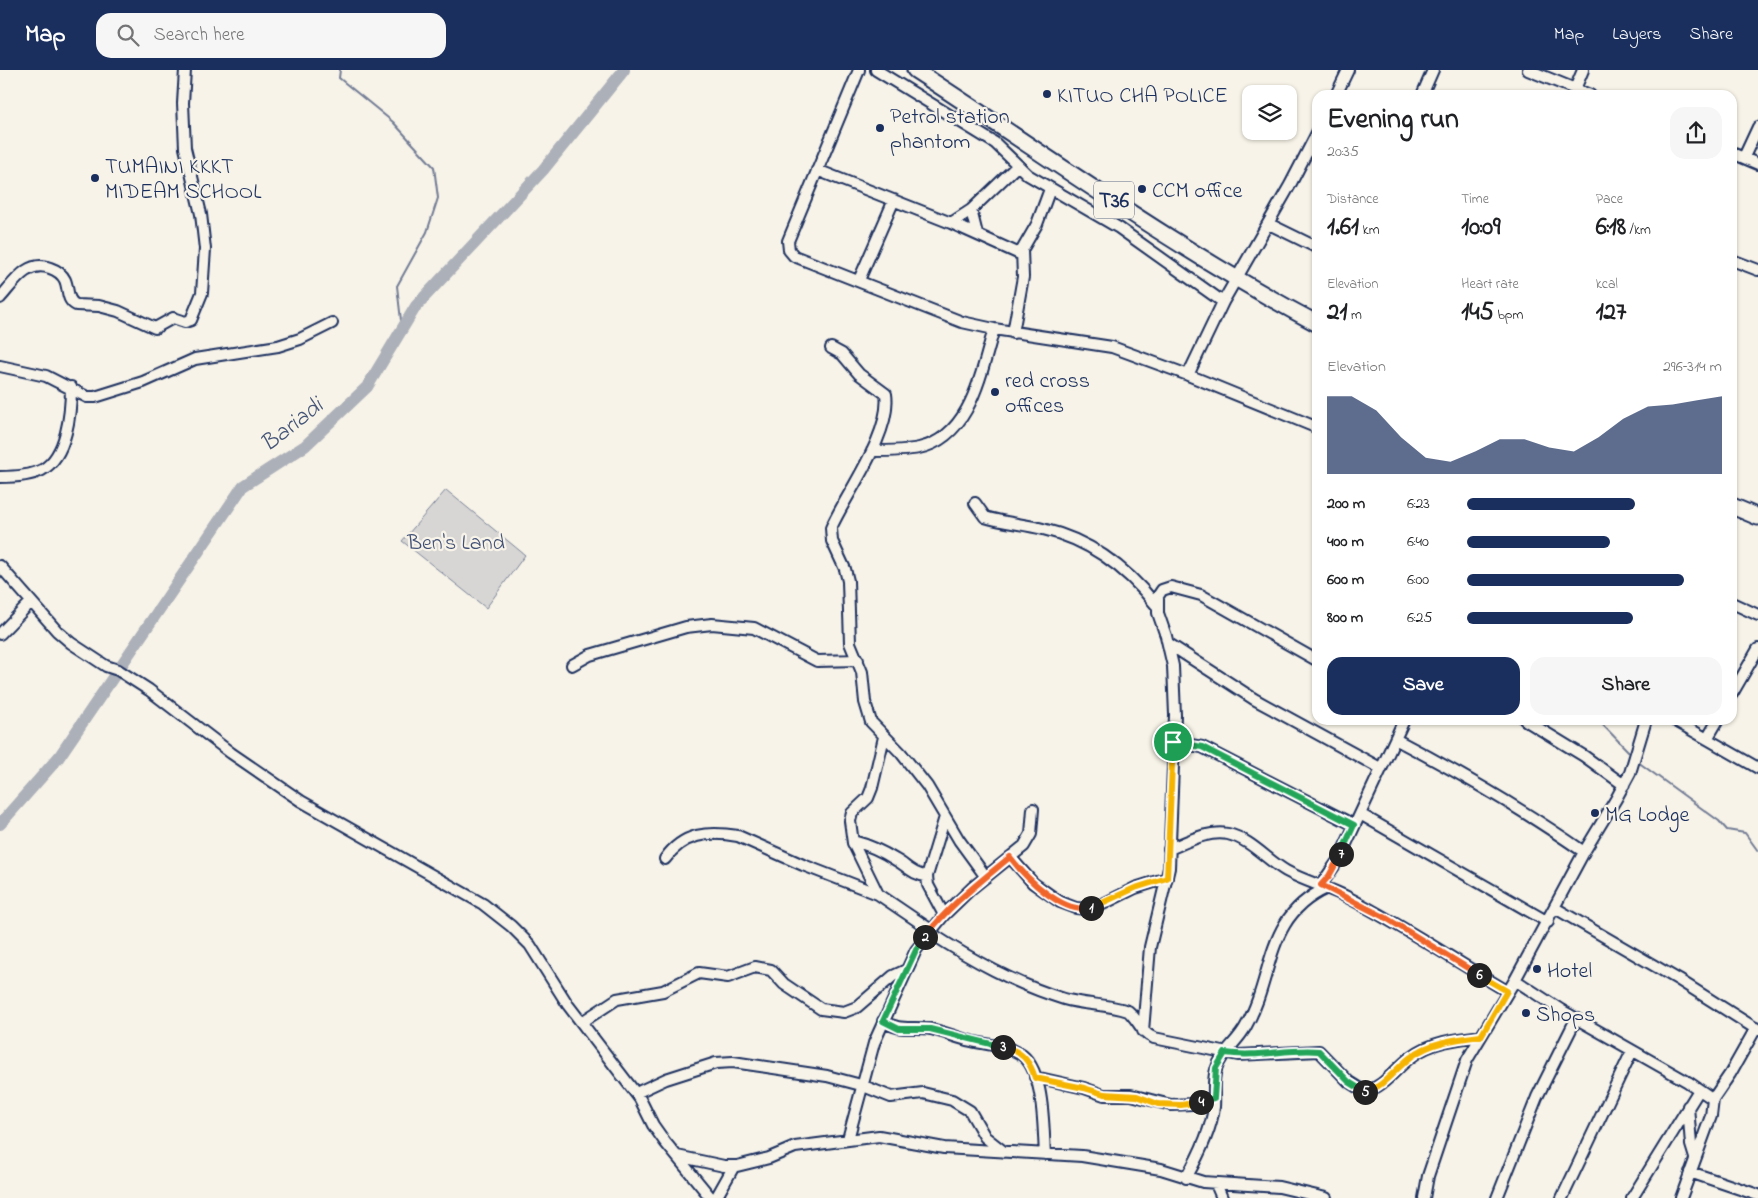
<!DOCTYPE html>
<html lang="en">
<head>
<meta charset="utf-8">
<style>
	body { margin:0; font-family:"Indie Flower",sans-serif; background:#f6f6f6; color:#202124; height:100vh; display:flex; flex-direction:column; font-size:19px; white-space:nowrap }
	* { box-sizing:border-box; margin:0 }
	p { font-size:16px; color:#757577 }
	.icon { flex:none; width:28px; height:28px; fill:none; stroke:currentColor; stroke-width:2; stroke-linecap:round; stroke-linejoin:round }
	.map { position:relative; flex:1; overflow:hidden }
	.drawer { position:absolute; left:1312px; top:20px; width:425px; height:635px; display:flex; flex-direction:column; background:#fff; border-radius:15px; box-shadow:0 1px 4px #0004 }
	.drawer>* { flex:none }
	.fabs { position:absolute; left:1242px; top:15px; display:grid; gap:10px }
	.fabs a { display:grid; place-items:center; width:55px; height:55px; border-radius:10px; background:#fff; box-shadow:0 1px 4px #0004; font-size:25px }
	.pin { position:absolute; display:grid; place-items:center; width:42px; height:42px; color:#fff; margin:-21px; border:2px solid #fff; border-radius:50%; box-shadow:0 1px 5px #0007 }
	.km { position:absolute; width:25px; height:25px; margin:-12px; border-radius:50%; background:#222; color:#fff; font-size:14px; line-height:25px; text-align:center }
	.round { display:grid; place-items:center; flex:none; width:52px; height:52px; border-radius:15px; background:#f6f6f6 }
	.overview { display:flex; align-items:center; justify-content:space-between; height:85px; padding:0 15px }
	h1 { font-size:28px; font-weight:800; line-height:38px }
	.stats { display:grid; grid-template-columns:repeat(3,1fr); gap:8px; height:85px; padding:5px 15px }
	.stats div { display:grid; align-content:center }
	.stats b { font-size:25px; font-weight:800 }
	.stats small { font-size:14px; font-weight:400 }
	.stats p { font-size:14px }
	.chart { height:140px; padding:10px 15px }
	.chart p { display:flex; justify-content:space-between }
	.chart svg { width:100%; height:90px; margin-top:5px; fill:#1b2f5e; opacity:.7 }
	.primary-button { display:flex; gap:10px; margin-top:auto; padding:10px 15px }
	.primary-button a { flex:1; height:58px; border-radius:15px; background:#1b2f5e; color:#fff; font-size:20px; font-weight:800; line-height:58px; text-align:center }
	.primary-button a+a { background:#f6f6f6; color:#202124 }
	ul { padding:0 15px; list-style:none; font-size:16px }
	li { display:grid; grid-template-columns:80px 60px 1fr; align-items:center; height:38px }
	li i { height:12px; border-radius:6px; background:#1b2f5e }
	header { display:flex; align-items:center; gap:30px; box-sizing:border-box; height:70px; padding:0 25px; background:#1b2f5e; color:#fff }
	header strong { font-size:24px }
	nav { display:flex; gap:28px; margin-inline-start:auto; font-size:18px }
	.search { width:350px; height:45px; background:#f6f6f6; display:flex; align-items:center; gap:12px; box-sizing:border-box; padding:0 18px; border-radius:15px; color:#757577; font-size:19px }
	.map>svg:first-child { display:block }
</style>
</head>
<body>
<header>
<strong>Map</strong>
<div class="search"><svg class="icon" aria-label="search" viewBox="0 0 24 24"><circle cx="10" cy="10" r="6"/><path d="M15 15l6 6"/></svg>Search here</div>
<nav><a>Map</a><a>Layers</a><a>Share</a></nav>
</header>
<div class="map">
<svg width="1758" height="1128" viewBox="0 0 1758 1128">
	<rect width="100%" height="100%" fill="#f7f3e8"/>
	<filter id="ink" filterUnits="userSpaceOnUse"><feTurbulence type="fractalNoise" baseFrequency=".02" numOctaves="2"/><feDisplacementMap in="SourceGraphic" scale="10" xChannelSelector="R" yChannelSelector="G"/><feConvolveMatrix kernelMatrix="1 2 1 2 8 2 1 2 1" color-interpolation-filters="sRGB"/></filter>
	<g filter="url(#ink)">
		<path fill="#d7d6d4" stroke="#798299" d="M446,420l79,65 -39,53 -84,-67z"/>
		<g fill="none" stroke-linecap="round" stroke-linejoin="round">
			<path stroke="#727c95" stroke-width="2" d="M340,0l-1,8 54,44 41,45 4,31 -11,34 -30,54 5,43
				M1598,650l34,35
				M1638,692l81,59 8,9 18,3 13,18"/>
			<path stroke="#acb0b9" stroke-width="12" d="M0,754l59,-67 184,-271 62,-40 62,-59 49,-81 127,-136 81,-100"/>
			<defs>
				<path id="minor" d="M859,0l-71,171 1,9 5,6 168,66 32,7 118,18 76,28 130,53
					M876,0l119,73 33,32 91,53 104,74
					M1528,0l62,25
					M1575,19l8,-19
					M1336,25l12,-25
					M1422,25l11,-25
					M1732,83l26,11
					M1744,87l14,-30
					M817,100l134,53 71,32
					M971,140l6,24
					M951,153l20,-13 46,-44
					M1269,154l49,24
					M1732,190l26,10
					M859,210l35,-80
					M0,228c13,-14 27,-39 50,-30 6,2 12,6 15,12 4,9 1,20 11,25l23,1 19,5 37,17 18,-10 12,4 6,-2 11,-27 3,-44 -4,-35 -16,-66 -2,-45 2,-33
					M1013,263l10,-56 -1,-27 15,-26 13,-35
					M831,278l11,6 17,20 27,20c6,39 -39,98 -55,134l1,13 13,28 3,12 2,62 12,29 3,30 6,20 30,31 26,33 32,54 27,37
					M0,296l46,10 41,21h8l48,-15 52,-23 83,-13 22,-7 32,-16
					M1188,305l35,-73 67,-117 28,-54
					M872,381c15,0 32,0 47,-3 52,-11 62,-76 75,-119
					M0,407c13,0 30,-1 42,-7 25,-14 29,-57 29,-83
					M975,433l10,14c19,6 39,7 58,12 47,11 83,38 113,76
					M0,496l57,65 14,12 35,23 12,4 31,20 82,63 70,48 182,103 28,22 19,19 38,60 72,94 13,26 12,17 46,56
					M1732,533l26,12
					M0,564l31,-32
					M1169,574l85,55 126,69
					M572,595l18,-10 96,-28 26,-3 42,4 63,33 41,-1
					M1732,624l26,-45
					M1525,650l59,36 40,29
					M1674,650l84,48
					M884,667l-12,51 -4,10 -16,15 -2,8 3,22 25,51 53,36
					M1395,669c65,34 129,71 189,113
					M1707,669l11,-19
					M1173,672l29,5 152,78
					M1360,744l188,108
					M853,771c16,4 29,10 43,19 11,6 17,15 31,16
					M1169,779c18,-7 39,-19 59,-15 22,5 39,26 58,37 20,11 42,16 63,27 54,28 105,62 158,93
					M1010,787l23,26 27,19 16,6 10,1 13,-3 36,-18 32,-10
					M665,789c18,-26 43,-28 73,-23l65,29 75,29
					M1321,815l18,-26 65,-139
					M1555,838l124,72 79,50
					M944,845l-16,-30 -1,-9 18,-59
					M929,862c43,28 86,52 135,67 21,6 44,5 64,12 10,8 13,22 26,27l84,17 81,-4 30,31 16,10c19,-5 30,-23 46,-35 19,-15 45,-18 70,-21
					M1515,910l46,30 127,72 25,17 -2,17 -30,82
					M883,951c16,11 30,5 48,8 13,3 27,9 40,12 16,4 34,4 48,12 26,15 24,75 26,101
					M582,952l35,-23 46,-8 36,-18 29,4 27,-10 16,3 13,14 37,25 23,3 13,-5 36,-31 13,-6
					M1143,961l7,-84 19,-79 6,-153 -2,-49 -7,-30 -8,-23v-17l4,-6 9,-3 30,8 117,66
					M1035,1007l49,11 20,7h27l40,10 21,-1 22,-6
					M636,1023l30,-14 50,-16 17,-1 94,14 34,9 30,12 32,-4 29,7 18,11 15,26 19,15
					M1713,1029l17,-25 26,-46
					M1688,1036l3,39 4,13
					M848,1069l26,-96 42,-93 28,-35 28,-27 52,-42 7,-12 2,-25
					M677,1086l47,10h13l32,-8 26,-11 84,-11 65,12 138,8 79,13 42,13 76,5 47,11
					M1690,1102l68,23
					M1186,1108c12,-21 25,-47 28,-71 1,-12 -2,-25 2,-37 5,-18 22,-28 30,-44 29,-51 18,-110 81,-138
					M1216,1114l6,14
					M716,1128l18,-32
					M1424,1128l4,-22 39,-116 48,-80 69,-128 32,-53 14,-26 16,-53
					M1497,1128l40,-101 39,-78
					M1562,1128l70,-147
					M1632,1128l67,-108"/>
				<path id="highway" d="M915,0c133,86 262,180 403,254
					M1732,436l26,11"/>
			</defs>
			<use href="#minor" stroke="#1b2f5e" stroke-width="14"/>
			<use href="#highway" stroke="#1b2f5e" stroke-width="19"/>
			<use href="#minor" stroke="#f7f3e8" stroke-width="10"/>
			<use href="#highway" stroke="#f7f3e8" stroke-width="15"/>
		</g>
	</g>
	<g fill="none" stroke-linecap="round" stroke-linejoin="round" filter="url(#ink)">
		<defs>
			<path id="split-1" d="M1091,838l44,-20 32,-10 6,-136"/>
			<path id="split-2" d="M925,867c23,-31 55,-55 85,-80 16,21 53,58 81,51"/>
			<path id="split-3" d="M925,867l-9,13 -33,71 16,8h31l73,18"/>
			<path id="split-4" d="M1003,977c18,3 27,14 32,31l49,10 20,6 33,2 21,8 23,1 20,-3"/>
			<path id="split-5" d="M1201,1032l13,-4 2,-30 9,-15c34,5 62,-5 94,-2l30,31 16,10"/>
			<path id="split-6" d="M1365,1022c19,-5 30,-23 46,-35 19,-15 46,-18 70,-21l26,-45 -28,-16"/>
			<path id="split-7" d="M1341,784l-12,22 -8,9 65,33 93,57"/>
			<path id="split-8" d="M1173,672l29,5 152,78 -13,29"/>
		</defs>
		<use href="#split-1" stroke="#fff" stroke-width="10"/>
		<use href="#split-2" stroke="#fff" stroke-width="10"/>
		<use href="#split-3" stroke="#fff" stroke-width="10"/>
		<use href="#split-4" stroke="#fff" stroke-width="10"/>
		<use href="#split-5" stroke="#fff" stroke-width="10"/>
		<use href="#split-6" stroke="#fff" stroke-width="10"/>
		<use href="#split-7" stroke="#fff" stroke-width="10"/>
		<use href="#split-8" stroke="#fff" stroke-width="10"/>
		<use href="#split-1" stroke="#f5b400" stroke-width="6"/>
		<use href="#split-2" stroke="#f0652b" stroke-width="6"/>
		<use href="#split-3" stroke="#22a559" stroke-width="6"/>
		<use href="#split-4" stroke="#f5b400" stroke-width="6"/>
		<use href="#split-5" stroke="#22a559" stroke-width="6"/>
		<use href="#split-6" stroke="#f5b400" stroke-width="6"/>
		<use href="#split-7" stroke="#f0652b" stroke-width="6"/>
		<use href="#split-8" stroke="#22a559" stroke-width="6"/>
	</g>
	<g fill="#1b2f5e" stroke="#f7f3e8" stroke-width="2">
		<circle cx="1047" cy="24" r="5"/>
		<circle cx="880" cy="58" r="5"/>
		<circle cx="95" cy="108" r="5"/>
		<circle cx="1142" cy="119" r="5"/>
		<circle cx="995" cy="322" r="5"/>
		<circle cx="1595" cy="743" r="5"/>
		<circle cx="1537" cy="899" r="5"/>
		<circle cx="1526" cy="943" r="5"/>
	</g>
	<g text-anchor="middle" stroke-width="4.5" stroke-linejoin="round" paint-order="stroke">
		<rect fill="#f7f3e8" stroke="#5d6a87" stroke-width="1" x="1094" y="111.5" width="40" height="37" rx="4"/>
		<g font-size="21" font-weight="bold" fill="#1b2f5e">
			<text x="1114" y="137">T36</text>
		</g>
		<g font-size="22" fill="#1b2f5e" stroke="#f7f3e8" text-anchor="start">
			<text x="1057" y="32">KITUO CHA POLICE</text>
			<text x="890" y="53">Petrol station<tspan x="890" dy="25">phantom</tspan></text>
			<text x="105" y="103">TUMAINI KKKT<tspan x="105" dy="25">MIDEAM SCHOOL</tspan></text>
			<text x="1152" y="127">CCM office</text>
			<text x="1005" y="317">red cross<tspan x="1005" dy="25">offices</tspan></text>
			<text x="1605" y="751">MG Lodge</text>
			<text x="1547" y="907">Hotel</text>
			<text x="1536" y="951">Shops</text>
		</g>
		<g font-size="22" fill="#415076" stroke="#f7f3e8">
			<text x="456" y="479">Ben's Land</text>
		</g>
		<g font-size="24" font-style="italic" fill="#465679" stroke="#f7f3e8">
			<text transform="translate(291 354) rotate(-38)" y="8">Bariadi</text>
		</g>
	</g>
</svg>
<div class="fabs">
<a><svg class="icon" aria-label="layers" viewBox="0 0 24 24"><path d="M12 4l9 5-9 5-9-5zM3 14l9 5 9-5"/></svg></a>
</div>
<div class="pin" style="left:1173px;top:672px;background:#1e9e55"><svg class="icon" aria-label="arrive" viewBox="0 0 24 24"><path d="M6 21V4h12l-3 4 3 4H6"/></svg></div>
<b class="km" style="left:1091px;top:838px">1</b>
<b class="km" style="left:925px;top:867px">2</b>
<b class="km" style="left:1003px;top:977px">3</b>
<b class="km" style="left:1201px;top:1032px">4</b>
<b class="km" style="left:1365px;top:1022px">5</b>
<b class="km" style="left:1479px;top:905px">6</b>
<b class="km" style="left:1341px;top:784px">7</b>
<section class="drawer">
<div class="overview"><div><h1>Evening run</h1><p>20:35</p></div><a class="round"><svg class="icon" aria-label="share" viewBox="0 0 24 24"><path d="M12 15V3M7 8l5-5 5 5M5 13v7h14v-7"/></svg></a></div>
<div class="stats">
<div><p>Distance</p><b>1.61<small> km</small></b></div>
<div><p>Time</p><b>10:09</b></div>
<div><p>Pace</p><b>6:18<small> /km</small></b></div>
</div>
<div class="stats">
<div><p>Elevation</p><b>21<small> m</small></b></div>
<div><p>Heart rate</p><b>145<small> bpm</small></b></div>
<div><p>kcal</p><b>127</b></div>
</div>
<div class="chart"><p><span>Elevation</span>296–314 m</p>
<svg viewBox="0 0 160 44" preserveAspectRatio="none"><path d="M0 44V6L10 6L20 13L30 26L40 36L50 38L60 33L70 27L80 27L90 31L100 33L110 26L120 17L130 11L140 10L150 8L160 6V44z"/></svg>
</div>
<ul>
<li><b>200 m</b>6:23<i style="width:66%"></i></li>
<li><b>400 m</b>6:40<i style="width:56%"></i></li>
<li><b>600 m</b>6:00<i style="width:85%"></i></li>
<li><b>800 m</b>6:25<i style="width:65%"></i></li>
</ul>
<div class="primary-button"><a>Save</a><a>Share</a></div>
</section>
</div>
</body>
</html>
